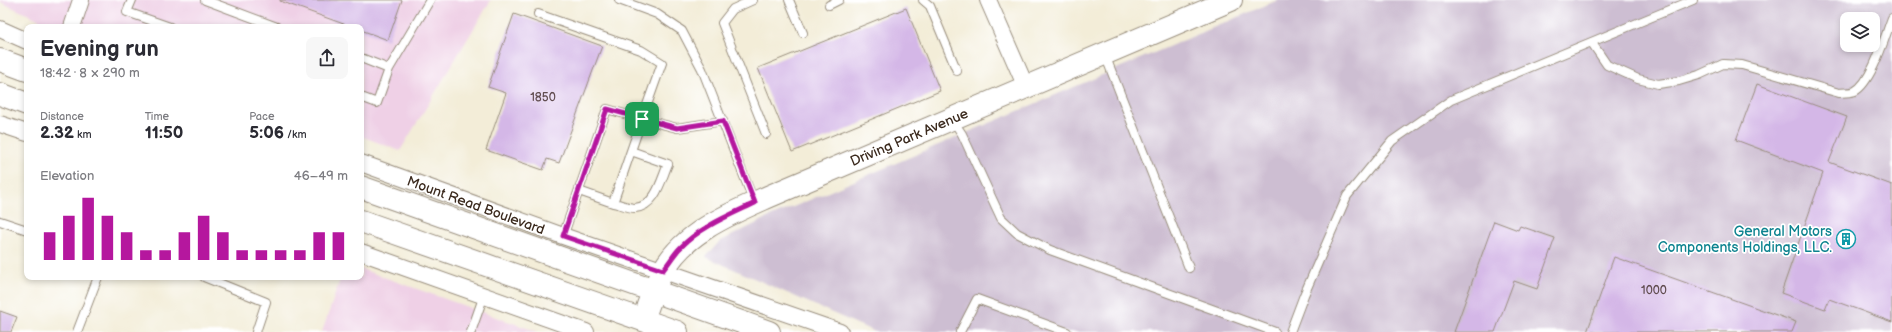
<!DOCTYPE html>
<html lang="en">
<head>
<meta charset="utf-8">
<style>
	body { margin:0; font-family:"Balsamiq Sans",sans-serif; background:#f7f7f7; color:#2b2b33; height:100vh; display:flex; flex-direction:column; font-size:15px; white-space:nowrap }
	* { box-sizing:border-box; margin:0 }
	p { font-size:13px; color:#7c7c81 }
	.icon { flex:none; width:22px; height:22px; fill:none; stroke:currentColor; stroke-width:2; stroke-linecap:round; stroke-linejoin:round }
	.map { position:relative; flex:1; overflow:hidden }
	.side { position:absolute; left:24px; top:24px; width:340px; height:256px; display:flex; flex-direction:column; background:#fff; border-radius:8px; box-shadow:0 2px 6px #0003 }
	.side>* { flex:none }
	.controls { position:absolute; left:1840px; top:12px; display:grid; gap:8px }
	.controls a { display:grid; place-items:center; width:40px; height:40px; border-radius:8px; background:#fff; box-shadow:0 2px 6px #0003; font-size:20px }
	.pin { position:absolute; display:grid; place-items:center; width:34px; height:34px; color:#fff; margin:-17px; border-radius:8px; box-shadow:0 2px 6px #0006 }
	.round { display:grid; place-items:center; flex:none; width:42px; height:42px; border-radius:8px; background:#f7f7f7 }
	.overview { display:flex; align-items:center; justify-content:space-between; height:68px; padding:0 16px }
	h1 { font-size:22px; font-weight:800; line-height:30px }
	.metrics { display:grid; grid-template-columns:repeat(3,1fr); gap:6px; height:68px; padding:4px 16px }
	.metrics div { display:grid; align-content:center }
	.metrics b { font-size:17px; font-weight:800 }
	.metrics small { font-size:11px; font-weight:400 }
	.metrics p { font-size:11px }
	.chart { height:112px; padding:8px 16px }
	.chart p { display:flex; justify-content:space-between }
	.chart svg { width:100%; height:72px; margin-top:4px; stroke:#b5179e; stroke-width:6 }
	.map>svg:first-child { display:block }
</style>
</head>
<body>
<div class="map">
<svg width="1892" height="332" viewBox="0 0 1892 332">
	<rect width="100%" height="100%" fill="#fff"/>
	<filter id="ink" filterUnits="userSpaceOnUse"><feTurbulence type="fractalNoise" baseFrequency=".025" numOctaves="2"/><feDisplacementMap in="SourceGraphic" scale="8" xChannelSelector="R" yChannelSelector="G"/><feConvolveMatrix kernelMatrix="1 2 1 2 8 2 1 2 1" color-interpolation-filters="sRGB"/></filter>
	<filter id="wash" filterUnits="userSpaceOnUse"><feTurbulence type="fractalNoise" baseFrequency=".012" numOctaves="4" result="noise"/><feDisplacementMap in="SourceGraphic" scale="16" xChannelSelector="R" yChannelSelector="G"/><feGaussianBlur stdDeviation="0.9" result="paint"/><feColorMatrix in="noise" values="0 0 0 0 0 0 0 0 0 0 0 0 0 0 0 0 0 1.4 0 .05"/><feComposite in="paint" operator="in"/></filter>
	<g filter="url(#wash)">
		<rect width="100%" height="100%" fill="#f3edd8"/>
		<path fill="#efd0e6" d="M0,0h491l-91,151 -39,-15v-109h-305l-56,-25z
			M361,269l177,63h-216l19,-55h20z"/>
		<path fill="#cdbed2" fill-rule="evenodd" d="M1278,0h614v332h-1017l-169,-75 13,-15 46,-23zM1847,19h26v26h-26z"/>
		<g id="blocks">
			<path fill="#d4b7e7" d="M280,0h122l-14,40 -27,-10v-3h-9l-72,-26z
				M906,8l34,83 -148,61 -34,-84z
				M514,14l88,32 -43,117 -12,-4 -4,11 -57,-20 20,-57 -18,-6z
				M1757,84l90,33 -18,45 63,23v137l-63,-23 -4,10 -44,-16 42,-120 -87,-33z
				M1494,221l24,9 2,-4 35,12 -18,51 -23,-8 -19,51h-41z
				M1614,257l182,65 -4,10h-205z
				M0,311l17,6 -6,15h-11z"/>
		</g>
	</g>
	<g filter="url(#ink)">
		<use href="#blocks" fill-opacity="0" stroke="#978c7b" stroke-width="1"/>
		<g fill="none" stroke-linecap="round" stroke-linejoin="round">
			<defs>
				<path id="lane" d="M132,0l-5,12 43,15
					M205,0l72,27
					M619,0l38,14 25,17 20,38 52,133
					M753,0l-20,9 -11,14 44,111
					M789,0l14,33
					M923,0l7,6 27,65
					M829,5l10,-5
					M538,14l103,36 21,13 -20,56 35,9 46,-7
					M1592,43l15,22 31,14 20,5 21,-3 20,-6 24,-11 19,1 97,28c5,-1 12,0 16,-2 17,-9 30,-55 37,-73
					M1105,55l84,213
					M361,58l28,11 -12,34 -16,-6
					M389,69l41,-69
					M952,119l10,15 39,84 16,15 33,17 225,82
					M613,203c7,1 15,5 22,5 21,-2 26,-28 33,-44l-37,-13
					M0,221l27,9
					M563,236l44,-127 35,10 -29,84 -34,-12
					M204,277l62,25 -10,30
					M77,332l21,-55
					M471,332l13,-37
					M960,332l17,-33 90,33
					M1290,332l14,-37 43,-99 45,-55 59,-41 242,-100"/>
				<path id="street" d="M988,0l38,87
					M72,27l9,-27
					M0,29l27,12
					M0,124l27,9
					M361,163l202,73 277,96
					M361,252l225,80"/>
				<path id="secondary" d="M0,60l27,10
					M0,94l27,10
					M361,187l408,145
					M361,221l316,111
					M643,320c6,-17 11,-34 20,-49 21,-39 69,-58 107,-75l461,-196"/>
			</defs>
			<use href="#lane" stroke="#978c7b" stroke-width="10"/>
			<use href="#street" stroke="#978c7b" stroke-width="18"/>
			<use href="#secondary" stroke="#978c7b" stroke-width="24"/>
			<use href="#lane" stroke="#fff" stroke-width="8"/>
			<use href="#street" stroke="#fff" stroke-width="16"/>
			<use href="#secondary" stroke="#fff" stroke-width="22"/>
		</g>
	</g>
	<g fill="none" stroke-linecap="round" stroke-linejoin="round" filter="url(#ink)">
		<defs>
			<path id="route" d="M607,109l70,19 46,-7 32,82c-25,12 -55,24 -75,45 -6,6 -11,15 -17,22l-100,-34z"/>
		</defs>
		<use href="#route" stroke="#fff" stroke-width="8"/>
		<use href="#route" stroke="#b5179e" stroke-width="5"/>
	</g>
	<defs>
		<symbol id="building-ring" viewBox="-11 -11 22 22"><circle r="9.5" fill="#fff" stroke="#0f9aa8" stroke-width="1.5"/><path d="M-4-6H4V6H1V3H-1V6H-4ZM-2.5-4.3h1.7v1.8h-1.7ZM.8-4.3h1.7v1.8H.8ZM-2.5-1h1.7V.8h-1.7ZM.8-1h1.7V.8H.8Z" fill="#0f9aa8"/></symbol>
	</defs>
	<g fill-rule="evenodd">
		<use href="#building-ring" x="1835" y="228" width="22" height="22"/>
	</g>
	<g text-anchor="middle" stroke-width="3.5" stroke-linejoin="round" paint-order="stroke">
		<g font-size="12" fill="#614d50">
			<text x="543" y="101">1850</text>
			<text x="1654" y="294">1000</text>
		</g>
		<g font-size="14" fill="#3b2a1e" stroke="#fff">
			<text transform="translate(909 137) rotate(-23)" y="5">Driving Park Avenue</text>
			<text transform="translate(476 205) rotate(20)" y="5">Mount Read Boulevard</text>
		</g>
		<g font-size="14" fill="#0d838f" stroke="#fff" text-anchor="end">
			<text x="1832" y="236">General Motors<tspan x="1832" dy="16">Components Holdings, LLC.</tspan></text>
		</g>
	</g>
</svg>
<div class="controls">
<a><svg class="icon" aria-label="layers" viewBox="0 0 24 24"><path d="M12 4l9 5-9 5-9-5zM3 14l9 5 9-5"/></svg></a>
</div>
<div class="pin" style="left:642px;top:119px;background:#1e9e55"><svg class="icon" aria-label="arrive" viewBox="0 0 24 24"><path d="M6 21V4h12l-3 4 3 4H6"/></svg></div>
<section class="side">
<div class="overview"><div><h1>Evening run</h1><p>18:42 · 8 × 290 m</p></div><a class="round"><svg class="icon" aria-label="share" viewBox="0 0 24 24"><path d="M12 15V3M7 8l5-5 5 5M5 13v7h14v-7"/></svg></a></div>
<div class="metrics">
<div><p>Distance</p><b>2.32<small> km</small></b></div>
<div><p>Time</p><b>11:50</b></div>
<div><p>Pace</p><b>5:06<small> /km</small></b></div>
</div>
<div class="chart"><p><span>Elevation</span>46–49 m</p>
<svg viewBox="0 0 160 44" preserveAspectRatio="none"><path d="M5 44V27M15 44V17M25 44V6M35 44V17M45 44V27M55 44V38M65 44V38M75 44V27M85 44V17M95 44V27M105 44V38M115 44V38M125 44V38M135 44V38M145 44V27M155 44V27"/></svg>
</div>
</section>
</div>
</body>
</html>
